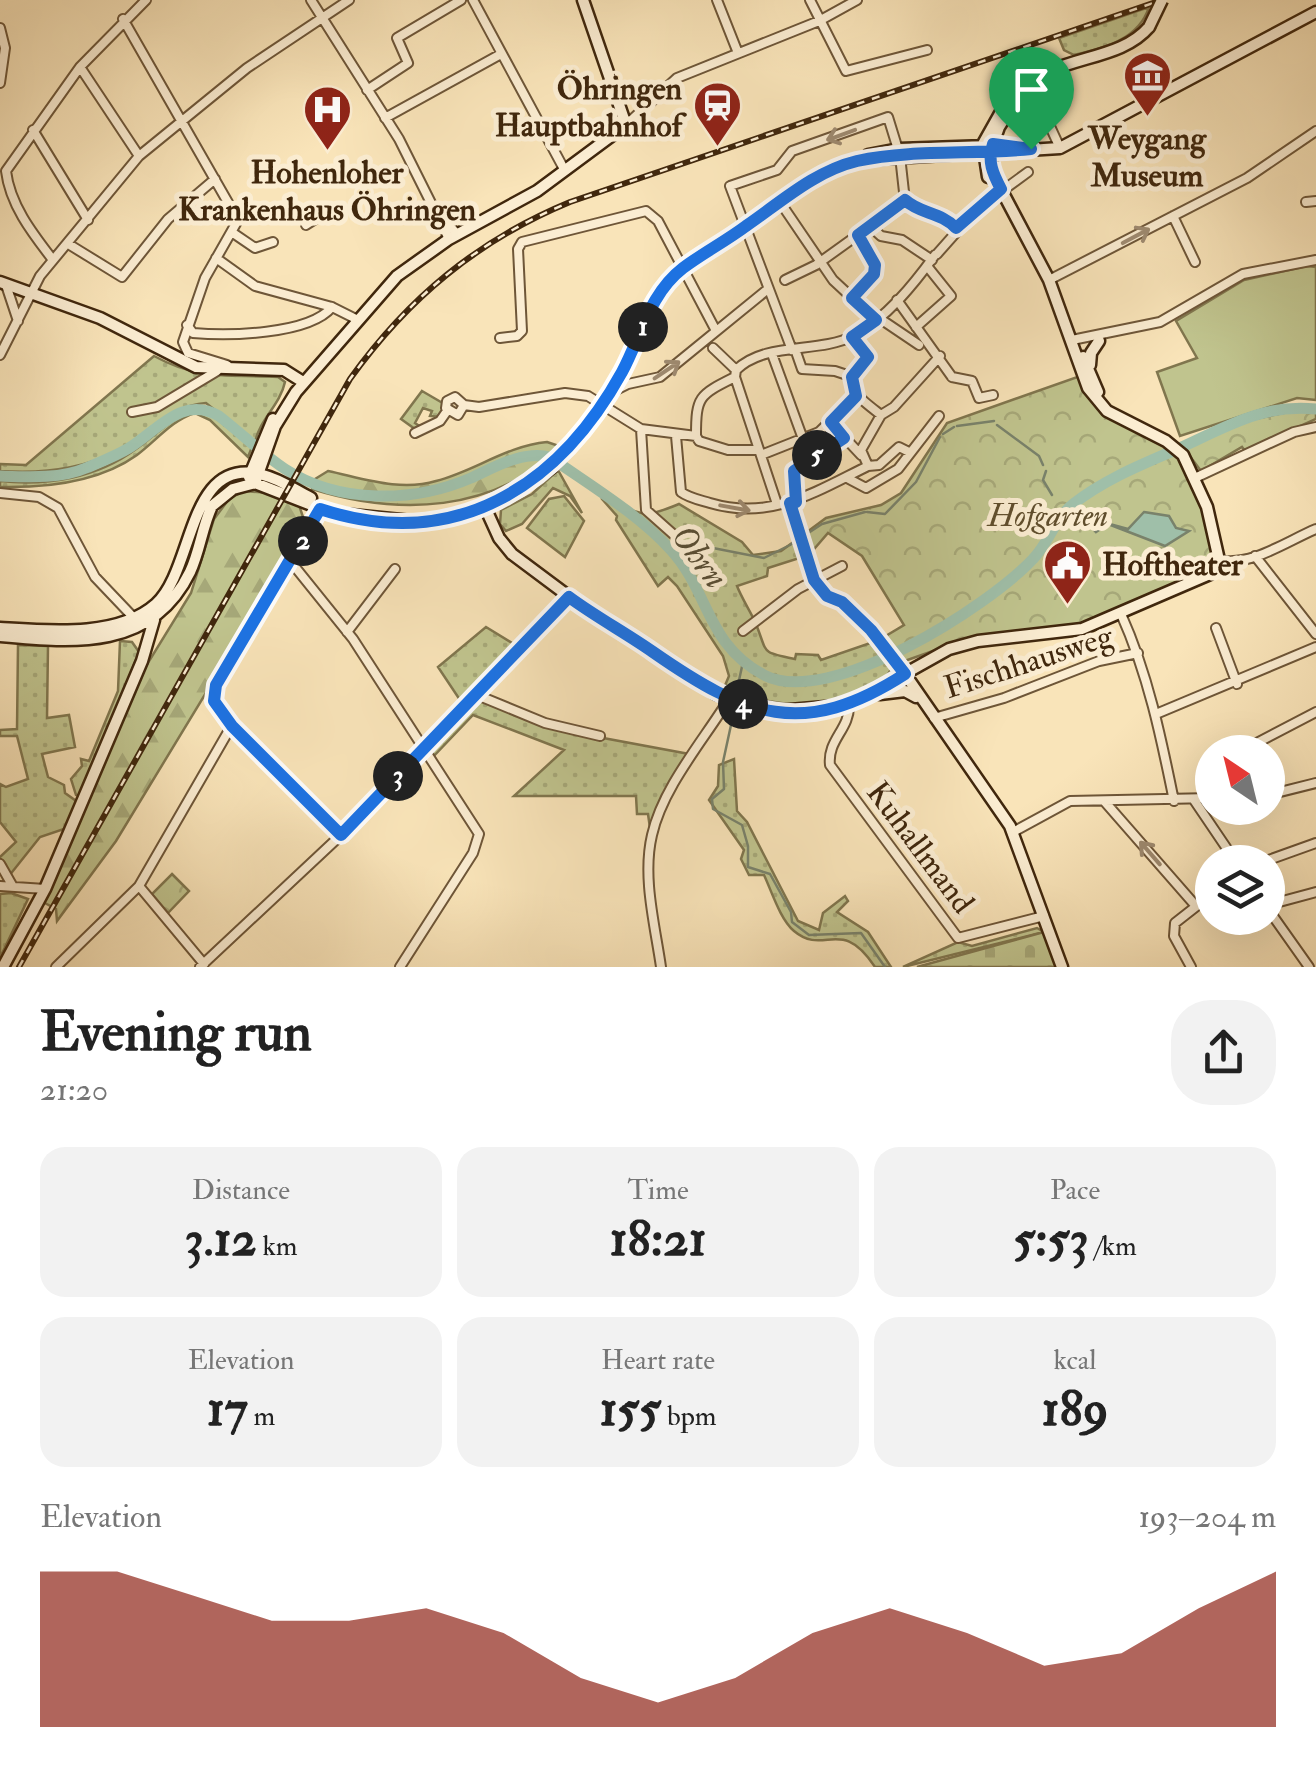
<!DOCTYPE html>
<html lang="en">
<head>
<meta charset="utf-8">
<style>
	body { margin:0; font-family:"IM FELL Double Pica",serif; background:#f2f2f2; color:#222; height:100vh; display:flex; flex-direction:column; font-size:38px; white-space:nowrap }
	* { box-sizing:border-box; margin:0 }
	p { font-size:32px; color:#767676 }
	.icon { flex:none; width:55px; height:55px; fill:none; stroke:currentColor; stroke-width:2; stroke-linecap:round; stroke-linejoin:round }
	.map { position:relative; height:967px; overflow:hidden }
	.panel { display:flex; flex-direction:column; background:#fff; flex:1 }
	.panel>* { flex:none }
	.needle { width:65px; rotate:325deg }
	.tools { position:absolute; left:1195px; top:735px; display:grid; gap:20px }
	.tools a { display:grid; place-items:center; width:90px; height:90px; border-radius:50%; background:#fff; box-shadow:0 10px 40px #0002; font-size:50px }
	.pin { position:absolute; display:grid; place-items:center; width:85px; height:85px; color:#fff; margin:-102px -42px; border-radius:50% 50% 50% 0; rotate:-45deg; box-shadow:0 0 10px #0007 }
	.pin .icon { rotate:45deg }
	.km { position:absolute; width:50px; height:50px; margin:-25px; border-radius:50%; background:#222; color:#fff; font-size:28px; line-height:50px; text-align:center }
	.round { display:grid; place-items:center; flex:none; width:105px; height:105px; border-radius:40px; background:#f2f2f2 }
	.headline { display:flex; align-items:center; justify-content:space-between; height:170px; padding:0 40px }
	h1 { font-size:55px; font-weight:800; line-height:75px }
	.figures { display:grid; grid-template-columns:repeat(3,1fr); gap:15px; height:170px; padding:10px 40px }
	.figures div { display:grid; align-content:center; border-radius:25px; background:#f2f2f2; text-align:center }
	.figures b { font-size:50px; font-weight:800 }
	.figures small { font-size:28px; font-weight:400 }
	.figures p { font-size:28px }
	.chart { height:280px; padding:20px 40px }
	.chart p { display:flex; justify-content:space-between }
	.chart svg { width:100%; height:180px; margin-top:10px; fill:#8f2418; opacity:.7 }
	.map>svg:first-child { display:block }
</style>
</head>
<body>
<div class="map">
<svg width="1316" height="967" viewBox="0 0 1316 967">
	<defs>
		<pattern id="grass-dots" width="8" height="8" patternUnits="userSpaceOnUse" patternTransform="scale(2.5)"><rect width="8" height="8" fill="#c0c48e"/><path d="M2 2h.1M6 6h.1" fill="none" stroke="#a6a879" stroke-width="1.8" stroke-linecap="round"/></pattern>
		<pattern id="forest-firs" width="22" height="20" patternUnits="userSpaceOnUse" patternTransform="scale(2.5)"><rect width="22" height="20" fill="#c0c48e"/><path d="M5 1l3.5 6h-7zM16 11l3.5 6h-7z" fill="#a6a879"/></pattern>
		<pattern id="cemetery-stones" width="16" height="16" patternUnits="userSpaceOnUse" patternTransform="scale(2.5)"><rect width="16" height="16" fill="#c0c48e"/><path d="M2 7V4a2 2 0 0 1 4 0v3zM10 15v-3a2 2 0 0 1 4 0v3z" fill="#a6a879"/></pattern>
		<pattern id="park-crowns" width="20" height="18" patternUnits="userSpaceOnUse" patternTransform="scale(2.5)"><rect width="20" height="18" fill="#c0c48e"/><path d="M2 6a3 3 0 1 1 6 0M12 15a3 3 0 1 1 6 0" fill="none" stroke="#a6a879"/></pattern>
	</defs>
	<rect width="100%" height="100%" fill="#f9e4b9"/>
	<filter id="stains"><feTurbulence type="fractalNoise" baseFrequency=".002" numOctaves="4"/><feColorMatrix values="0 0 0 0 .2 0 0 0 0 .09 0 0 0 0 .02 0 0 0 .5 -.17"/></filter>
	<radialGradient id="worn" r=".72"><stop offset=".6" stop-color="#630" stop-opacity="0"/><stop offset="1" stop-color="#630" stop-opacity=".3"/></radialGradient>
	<path fill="url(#grass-dots)" stroke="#80764e" stroke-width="2.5" d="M1149,7c-10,32 -44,41 -75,48l-10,-5 -5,-12z
		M154,356c46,25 74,18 124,21l7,5c-5,23 -25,37 -30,60l-49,-39c-37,2 -57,34 -89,49 -38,18 -76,22 -117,19v-7l26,1z
		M422,391l24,14 -5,12 -11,-1 2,-5 -9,-3 -8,15 6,4 -6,2 -14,-10z
		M196,410h10l46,37 -4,10 -38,-37 -15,-7c-23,7 -39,28 -58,42 -39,28 -91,33 -137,32v-6c48,5 97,-3 136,-32 20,-14 36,-32 60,-39z
		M558,470l24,43 -12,-17 -17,-8 -31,36 -16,7 -6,-7 1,-14 31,-16z
		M607,495c31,21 36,24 72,9l63,38 11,13 28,-4 22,-16 6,20 -41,13 -1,8 -30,10c5,13 14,26 19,38 12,30 4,28 39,35l1,-5 22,1 3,5 58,-20 14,25c-23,55 -127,43 -169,23l5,-12 -6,-20 -46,-70 -9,-9 -10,9 -42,-66 1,-4 -15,-17z
		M564,496l20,25 -19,36 -38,-29 22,-29z
		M486,627l31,19 -55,57 -24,-36z
		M120,641l12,1 7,10 -57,144 -6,-1 -5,-16 11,-13 -1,-7 8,2 29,-70z
		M18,645l30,1 -1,72 22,-3 6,32 -33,7 6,23 16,8 1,8 14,10 -12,25 -27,9 -31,39 -9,-19 16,-15 -16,-20v-38l6,3 22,-8 -11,-43h-17v-6l17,-1z
		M478,698l93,34 118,22 -39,74 -2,-14h-11l-1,-18h-122l50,-46 -91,-35 -41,43v-11z
		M734,759l3,52 10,11 51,99 21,9 4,-17 22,-17 3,5 -11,11 31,20 23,35h-16c-34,-52 -50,-10 -81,-36 -14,-12 -22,-39 -30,-56h-15l-8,-16 3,-9 -35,-50 9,-14 1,-21z
		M11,893l17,6 -28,59v-64z
		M1037,928l7,4 -141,35 55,-25 14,4z"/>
	<path fill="url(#forest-firs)" stroke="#80764e" stroke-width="2.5" d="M547,442l15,5c-70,66 -163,69 -250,42l3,-10 13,-8c34,7 72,21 108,10 39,-10 70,-35 111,-39z
		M244,491l27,2 27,9 6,18 -7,23 -181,298 -59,80 -1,-12 -13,-7 103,-236 45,-73 23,-74 15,-20z"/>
	<path fill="url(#cemetery-stones)" stroke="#80764e" stroke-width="2.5" d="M1044,932l12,35h-139z"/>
	<path fill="url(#park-crowns)" stroke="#80764e" stroke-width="2.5" d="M1083,375l15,27 87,52 15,24 16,61 -1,31 -133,59 -118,11 -65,23 -20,-23 25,-15 -42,-69 -34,-23 -19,22 -6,-20 23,-17 55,-13 20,-12 46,-70z
		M1298,410l18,2v7l-71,32 -3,-4 -41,24 -18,-24 52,-24z
		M172,874l17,17 -21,22 -16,-19z"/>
	<path fill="#c0c48e" stroke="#80764e" stroke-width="2.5" d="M1307,266l9,1v133l-19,-2 -117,38 -23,-64 40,-14 -21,-37 68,-41z"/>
	<path fill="#9fbfa9" stroke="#79826b" stroke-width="2.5" d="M1144,512l25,4 7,12 13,3 -24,15 -57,-22 -12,8 -8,-10 3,-3 37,10z"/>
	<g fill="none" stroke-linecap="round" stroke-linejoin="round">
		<path stroke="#79826b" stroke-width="2.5" d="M997,425l42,31 4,9
			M957,426l37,-5
			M943,434l11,-7
			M1046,471l-3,9 9,15
			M867,512l18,2 31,-32 24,-45
			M790,545l32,-21 43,-12
			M713,548l51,10 24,-12
			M694,549l17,-3
			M678,559l12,-8
			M736,694l7,-32
			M736,702l-13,60 1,27 -12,10 1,10 29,16 6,21v21l22,7 21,38 1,10 17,13 52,-2 24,34"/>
		<path stroke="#9fbfa9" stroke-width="11" d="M0,476c27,1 61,3 86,-8 14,-6 30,-12 43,-20 29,-18 53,-53 90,-32 22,17 42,37 66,53 54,35 128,34 186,9 24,-11 53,-28 79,-21 41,29 87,56 121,93 39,43 35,94 93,125 65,34 225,-69 269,-116 16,-16 22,-41 40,-55 31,-24 65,-38 100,-53 48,-21 88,-48 143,-42"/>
		<defs>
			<path id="street" d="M311,0l88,139 50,100
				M473,0l91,169
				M717,0l21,53
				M810,0l36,71 81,-21
				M123,19l115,201 -33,58 -22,64 5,11 39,12
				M0,28l5,20 -5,35
				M80,67l59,89
				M367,90l41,-27 -11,-25 64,-38
				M1037,98l23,50
				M385,118l116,-64
				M626,125l51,-47 142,-57 38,-21
				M33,130l55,90
				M905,201l38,15 13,12
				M780,202l53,78 43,40
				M1306,202l10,-1
				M438,213l19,21
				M1173,216l22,46
				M306,225l22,-14
				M870,226l11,10 21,4 30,20
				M233,233l22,15 18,-6
				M70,245l52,32 46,-58 47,-40
				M937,254l39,-44 52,-38
				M216,258l39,28 77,21 26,13
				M53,260c-20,-26 -43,-55 -47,-89l74,-104 66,-67
				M785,280l31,-15 89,-64
				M1049,280l198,-102 69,-47
				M6,285l12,36
				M852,298l23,-28 -17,-35
				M897,300l55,77
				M879,318l40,27
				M187,325l6,8c34,3 116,2 139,-26
				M916,327l35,-31 -24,-30
				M852,337l16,20c-26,30 -14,37 13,58
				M500,338l17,-2 5,-5 -4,-82 4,-7 124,-31 12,10 57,108
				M1072,340l88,-18 83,-48 73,-14
				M713,348l23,22
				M795,349l7,20 33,2 18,6
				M792,350l-62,-164 47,-16 15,-19 96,-34 12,39 5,45
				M772,354l31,85
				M0,355l40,-79 99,-120 108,-88 102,-68
				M735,377l42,127
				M952,377l20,4 7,17 14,-3
				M610,393l18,-9 32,-7 108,-88
				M464,405l-6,10 -12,-7 1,-7 8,-4 9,8 15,2 86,-14 23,3 53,33 55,7 3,5 29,9h31
				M132,412l25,-5 60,-36
				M881,415l13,-8 46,-51
				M831,423l30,32
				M641,429l5,81 27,24
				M415,433l25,-12 7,-10
				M676,436l5,56c8,6 19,8 29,11 61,18 105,-11 158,-37l-7,-16 20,-35
				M696,436c0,-40 3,-41 39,-59l1,-7c30,-29 82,-16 117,-34 33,-17 61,-52 82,-81
				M761,455l58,-23 37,-36
				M868,466l11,-1 20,-18 10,5
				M1197,477l97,-45 22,-5
				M849,479l17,9 32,-19 41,-53
				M0,493l39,4 19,11 37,69 39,41
				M796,501v-34l48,-29
				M789,503l25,77 13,16 15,6 29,28 34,44
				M320,509l-104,176 -2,16 18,24 109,110
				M1255,556l61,78
				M1219,560c32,7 68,-19 97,-31
				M291,562l62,77 126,195 -6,19 -73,114
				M1121,614c27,60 40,123 53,187
				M1216,628l21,56
				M743,631l55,-42 44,-23
				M347,632l48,-63
				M477,695l68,28 55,13
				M849,705c1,24 -22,35 -19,60l128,173 86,-22
				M1156,714l160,-67
				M934,718l70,-20 95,-37 39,-8
				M1249,747l67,-35
				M1268,795l48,-12
				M1194,800l42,62
				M1105,802l90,103
				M1013,832l57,-31 142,-3
				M1263,862l53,-19
				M0,864l12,21
				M0,886l45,3
				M139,886l65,78
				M1268,905l48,-13
				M1268,909l41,58
				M56,967l83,-81 93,-161
				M200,967l141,-132 228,-238
				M661,967c-6,-42 -19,-90 -9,-132 11,-48 51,-94 77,-136
				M1191,967l-17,-31 1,-13 37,-29"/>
			<path id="secondary" d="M1022,88c40,-34 97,-26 127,-61
				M868,155l31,-6 117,-4
				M988,177l-5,-33 23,-41
				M0,282l100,36 96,49 88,3 19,12
				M1083,357l15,35
				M1090,365l1,-12 8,-12
				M249,477l24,-58
				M255,483l20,-57 21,-34 101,-116 52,-37 88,-48 89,-66 -43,-125
				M484,505l15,33 13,16 75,56 129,84 62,17 71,-6 100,-56 29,-8 104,-12 128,-55 9,-14 -12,-53 -24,-52 -17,-14 -59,-30 -19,-23 -39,-108 -55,-104 -4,-24 9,-25 27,-43
				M0,628c48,3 118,10 156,-24 39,-35 31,-150 107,-129 17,4 32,15 48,23
				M0,636c76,7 152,14 190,-64 10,-21 12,-45 22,-66l21,-17 22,-6 77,30 89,9 50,-10 43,-19 37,-25 42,-49 37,-61 21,-50 22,-31 145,-101 43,-16 199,-12 256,-136
				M905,674l105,152 52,141
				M880,694l25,-3 11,6
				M3,967l42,-78 97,-228 12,-41"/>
		</defs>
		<use href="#street" stroke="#6e5638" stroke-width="12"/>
		<use href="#secondary" stroke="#40270d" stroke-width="15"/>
		<use href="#street" stroke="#fbedd2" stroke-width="8"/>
		<use href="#secondary" stroke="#fbedd2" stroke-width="10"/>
		<defs>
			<path id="rail" d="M19,967l331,-588c58,-81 128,-139 220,-177l592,-202"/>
		</defs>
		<use href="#rail" stroke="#40270d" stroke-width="6"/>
		<use href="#rail" stroke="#fbedd2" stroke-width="2.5" stroke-dasharray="8" stroke-linecap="butt"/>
		<defs>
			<path id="secondary-bridge" d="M1149,27l13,-27"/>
		</defs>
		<use href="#secondary-bridge" stroke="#40270d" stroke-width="15" stroke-linecap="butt"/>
		<use href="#secondary-bridge" stroke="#fbedd2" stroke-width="10"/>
	</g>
	<defs><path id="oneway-shaft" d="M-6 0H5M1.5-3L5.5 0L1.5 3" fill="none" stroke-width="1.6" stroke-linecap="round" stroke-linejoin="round" transform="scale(2.5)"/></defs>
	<g stroke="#9e8a70">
		<use href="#oneway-shaft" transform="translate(841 135) rotate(160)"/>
		<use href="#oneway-shaft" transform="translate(1136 236) rotate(-28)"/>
		<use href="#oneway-shaft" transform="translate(667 370) rotate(-34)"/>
		<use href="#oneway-shaft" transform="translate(735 508) rotate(10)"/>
		<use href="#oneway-shaft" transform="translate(1150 853) rotate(-131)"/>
	</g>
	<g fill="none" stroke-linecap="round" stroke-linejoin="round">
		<defs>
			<path id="route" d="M1031,149c-57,6 -118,0 -174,12 -42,10 -76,41 -111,65 -20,15 -43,27 -63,42 -34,26 -42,69 -61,104 -64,116 -168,181 -302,137l-104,176 -2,16 18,25 109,109 228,-238c27,20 57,36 84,55 92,64 150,88 252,22l-34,-44 -29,-28 -15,-6 -13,-16 -24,-77 6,-1 -2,-31 50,-33 -13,-16 25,-26 -4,-19 16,-20 -16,-20 24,-17 -24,-22 22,-24 1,-9 -17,-30 47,-35c15,14 36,12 51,28l45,-39c-8,-15 -14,-28 -8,-45l38,5"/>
		</defs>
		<use href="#route" stroke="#fff" stroke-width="20"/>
		<use href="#route" stroke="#1a73e8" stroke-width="12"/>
	</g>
	<defs>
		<symbol id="museum-pin" viewBox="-11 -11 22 30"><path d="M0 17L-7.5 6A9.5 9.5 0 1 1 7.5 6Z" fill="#8f2418" stroke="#fbedd2"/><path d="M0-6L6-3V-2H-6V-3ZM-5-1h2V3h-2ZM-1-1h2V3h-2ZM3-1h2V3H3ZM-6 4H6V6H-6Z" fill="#fff"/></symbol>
		<symbol id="station-pin" viewBox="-11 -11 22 30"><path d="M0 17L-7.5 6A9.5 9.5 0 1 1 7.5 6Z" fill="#8f2418" stroke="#fbedd2"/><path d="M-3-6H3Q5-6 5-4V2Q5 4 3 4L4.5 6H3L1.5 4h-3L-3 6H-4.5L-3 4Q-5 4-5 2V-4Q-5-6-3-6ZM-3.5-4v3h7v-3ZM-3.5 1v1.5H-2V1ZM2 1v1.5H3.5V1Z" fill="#fff"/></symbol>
		<symbol id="hospital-pin" viewBox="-11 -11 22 30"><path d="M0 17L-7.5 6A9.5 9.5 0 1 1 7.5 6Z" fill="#8f2418" stroke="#fbedd2"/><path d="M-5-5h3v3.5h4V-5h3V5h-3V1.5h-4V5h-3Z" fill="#fff"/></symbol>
		<symbol id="civic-pin" viewBox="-11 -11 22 30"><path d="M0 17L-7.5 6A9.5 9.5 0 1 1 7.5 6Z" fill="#8f2418" stroke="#fbedd2"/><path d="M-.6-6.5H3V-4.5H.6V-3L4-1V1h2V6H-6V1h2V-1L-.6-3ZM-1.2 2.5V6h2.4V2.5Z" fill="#fff"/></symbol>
	</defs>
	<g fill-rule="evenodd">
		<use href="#museum-pin" x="1120" y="48" width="55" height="75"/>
		<use href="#station-pin" x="690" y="78" width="55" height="75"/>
		<use href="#hospital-pin" x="300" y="82" width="55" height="75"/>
		<use href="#civic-pin" x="1040" y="536" width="55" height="75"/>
	</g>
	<g text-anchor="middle" stroke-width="10" stroke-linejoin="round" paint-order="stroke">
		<g font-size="32" font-weight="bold" fill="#40270d" stroke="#fbedd2">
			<text x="682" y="99" text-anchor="end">Öhringen<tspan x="682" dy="37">Hauptbahnhof</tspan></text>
			<text x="1147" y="149">Weygang<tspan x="1147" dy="37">Museum</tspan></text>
			<text x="327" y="183">Hohenloher<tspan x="327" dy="37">Krankenhaus Öhringen</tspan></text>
			<text x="1102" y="575" text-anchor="start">Hoftheater</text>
		</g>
		<g font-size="32" font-style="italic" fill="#604e2d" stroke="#fbedd2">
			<text x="1048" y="526">Hofgarten</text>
		</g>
		<g font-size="32" fill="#40270d" stroke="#fbedd2">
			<text transform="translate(1028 661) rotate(-18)" y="11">Fischhausweg</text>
			<text transform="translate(921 847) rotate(53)" y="11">Kuhallmand</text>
		</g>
		<g font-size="35" font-style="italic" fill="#584d34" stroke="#fbedd2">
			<text transform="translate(700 556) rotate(53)" y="12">Ohrn</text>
		</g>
	</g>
	<rect width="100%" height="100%" filter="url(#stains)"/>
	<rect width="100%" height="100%" fill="url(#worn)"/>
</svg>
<div class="tools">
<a><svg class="needle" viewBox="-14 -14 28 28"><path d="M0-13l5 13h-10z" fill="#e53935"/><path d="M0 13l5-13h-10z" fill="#767676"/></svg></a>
<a><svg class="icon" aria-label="layers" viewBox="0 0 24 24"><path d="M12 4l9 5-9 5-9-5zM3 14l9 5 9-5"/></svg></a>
</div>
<div class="pin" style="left:1031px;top:149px;background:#1e9e55"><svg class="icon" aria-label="arrive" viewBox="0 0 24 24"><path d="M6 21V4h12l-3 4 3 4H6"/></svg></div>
<b class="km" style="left:643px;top:327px">1</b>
<b class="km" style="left:303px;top:541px">2</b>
<b class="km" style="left:398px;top:776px">3</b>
<b class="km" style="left:743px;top:704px">4</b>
<b class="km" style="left:817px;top:455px">5</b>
</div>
<section class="panel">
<div class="headline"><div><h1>Evening run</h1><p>21:20</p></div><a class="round"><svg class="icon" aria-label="share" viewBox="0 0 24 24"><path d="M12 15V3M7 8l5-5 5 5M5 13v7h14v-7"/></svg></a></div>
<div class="figures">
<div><p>Distance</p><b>3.12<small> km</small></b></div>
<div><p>Time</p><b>18:21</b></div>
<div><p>Pace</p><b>5:53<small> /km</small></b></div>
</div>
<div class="figures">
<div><p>Elevation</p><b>17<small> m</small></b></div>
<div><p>Heart rate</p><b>155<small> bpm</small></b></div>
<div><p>kcal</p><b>189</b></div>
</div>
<div class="chart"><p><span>Elevation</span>193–204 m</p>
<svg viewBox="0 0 160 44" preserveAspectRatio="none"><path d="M0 44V6L10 6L20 12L30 18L40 18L50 15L60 21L70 32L80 38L90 32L100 21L110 15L120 21L130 29L140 26L150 15L160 6V44z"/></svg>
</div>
</section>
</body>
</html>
